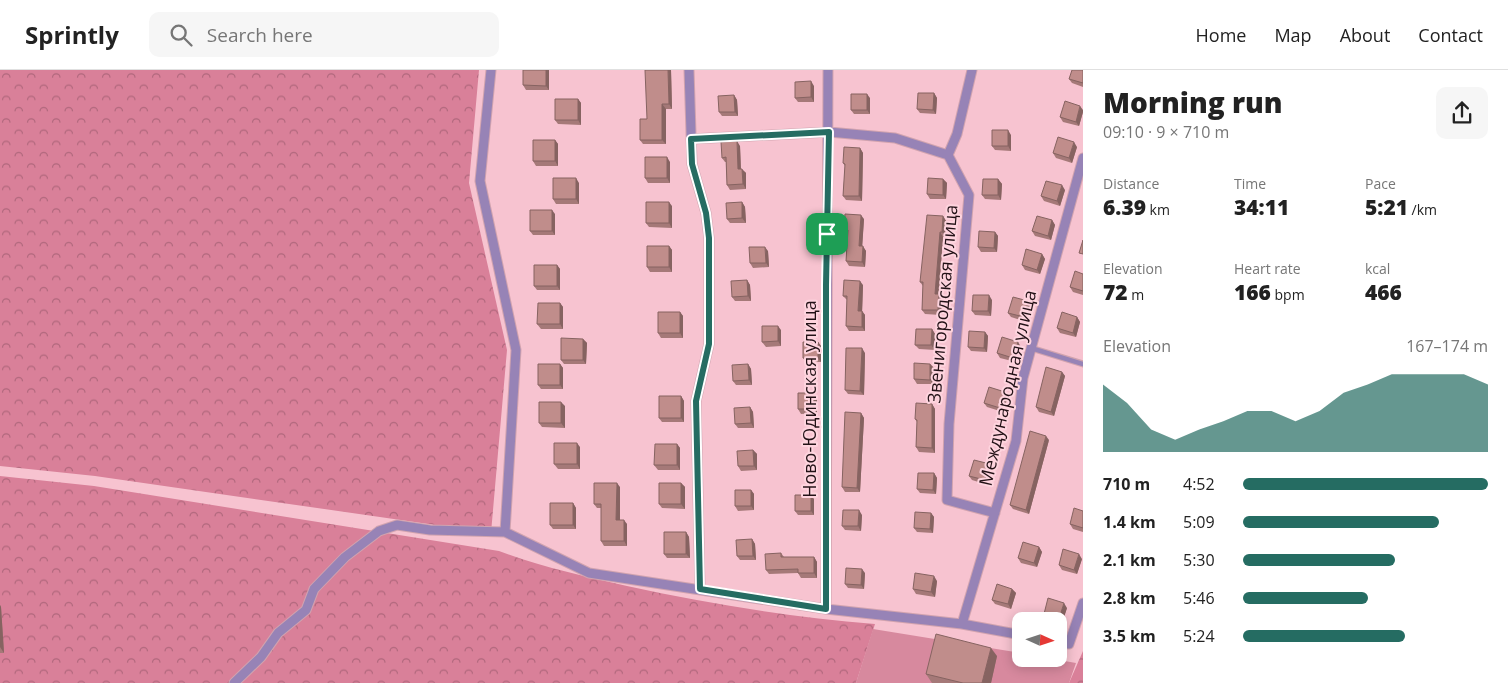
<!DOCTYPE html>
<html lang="en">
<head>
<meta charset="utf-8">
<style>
	body { margin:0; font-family:"Open Sans",sans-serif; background:#f6f6f6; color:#222; height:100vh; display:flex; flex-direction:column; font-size:19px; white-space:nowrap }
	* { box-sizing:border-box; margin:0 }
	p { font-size:16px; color:#767676 }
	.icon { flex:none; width:28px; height:28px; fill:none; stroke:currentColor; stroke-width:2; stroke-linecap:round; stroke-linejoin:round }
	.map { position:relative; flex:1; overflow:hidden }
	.drawer { display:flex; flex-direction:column; background:#fff; width:425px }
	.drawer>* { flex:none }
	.needle { width:32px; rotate:93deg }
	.controls { position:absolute; left:1012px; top:542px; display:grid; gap:10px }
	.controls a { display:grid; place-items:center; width:55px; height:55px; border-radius:10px; background:#fff; box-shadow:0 2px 12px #0003; font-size:25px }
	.pin { position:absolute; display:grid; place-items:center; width:42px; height:42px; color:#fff; margin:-21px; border-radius:10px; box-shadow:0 2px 8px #0006 }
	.round { display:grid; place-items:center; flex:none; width:52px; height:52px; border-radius:10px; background:#f6f6f6 }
	.overview { display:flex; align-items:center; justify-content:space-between; height:85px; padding:0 20px }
	h1 { font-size:28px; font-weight:800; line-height:38px }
	.stats { display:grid; grid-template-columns:repeat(3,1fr); gap:8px; height:85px; padding:5px 20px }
	.stats div { display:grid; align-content:center }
	.stats b { font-size:21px; font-weight:800 }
	.stats small { font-size:14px; font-weight:400 }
	.stats p { font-size:14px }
	.chart { height:140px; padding:10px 20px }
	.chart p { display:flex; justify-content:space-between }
	.chart svg { width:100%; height:90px; margin-top:5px; fill:#256c62; opacity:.7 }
	ul { padding:0 20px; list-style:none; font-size:16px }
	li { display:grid; grid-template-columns:80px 60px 1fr; align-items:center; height:38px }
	li i { height:12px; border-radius:6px; background:#256c62 }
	header { display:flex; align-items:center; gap:30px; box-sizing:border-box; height:70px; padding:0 25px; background:#fff; border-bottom:1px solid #e0e0e0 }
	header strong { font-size:24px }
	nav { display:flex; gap:28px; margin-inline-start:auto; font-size:18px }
	.search { width:350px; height:45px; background:#f6f6f6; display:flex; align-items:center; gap:12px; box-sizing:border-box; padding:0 18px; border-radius:10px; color:#767676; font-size:19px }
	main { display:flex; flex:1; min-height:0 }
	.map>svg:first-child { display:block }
</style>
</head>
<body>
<header>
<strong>Sprintly</strong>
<div class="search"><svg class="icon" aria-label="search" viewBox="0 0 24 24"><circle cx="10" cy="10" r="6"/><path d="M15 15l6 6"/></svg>Search here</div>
<nav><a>Home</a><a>Map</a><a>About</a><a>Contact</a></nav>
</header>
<main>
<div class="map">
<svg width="1083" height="613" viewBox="0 0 1083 613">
	<defs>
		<pattern id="forest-crowns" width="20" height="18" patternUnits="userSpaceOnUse" patternTransform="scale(1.25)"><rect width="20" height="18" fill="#d98099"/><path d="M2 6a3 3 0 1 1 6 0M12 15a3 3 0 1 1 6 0" fill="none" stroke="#b0677c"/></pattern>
	</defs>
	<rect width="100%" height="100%" fill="#f7c3d0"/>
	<path fill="url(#forest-crowns)" d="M0,0h479l-10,113 38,167 -16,183 -396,-57 -95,-10z
		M0,406l94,10 405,65c42,16 84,25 128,35 82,18 164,31 248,38l-19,59h-856z
		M1083,581v32h-14z"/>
	<path fill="#d7899e" d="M873,559l148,24v6h32l23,4 -7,20h-213z"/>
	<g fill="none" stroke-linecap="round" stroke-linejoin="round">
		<defs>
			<path id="service" d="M1031,278l52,16"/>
			<path id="minor" d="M491,0l-11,111 36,169 -11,182
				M689,0l3,94 14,49 3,25v106l-13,57 4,188
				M972,0l-15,64 -9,21 21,40 -20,229 -2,76 48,13
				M691,69l138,-7 66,6 53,17
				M826,539l2,-539
				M962,554l54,-183 7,-63 60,-220
				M1059,573l10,1 14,-41
				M234,613l27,-26 17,-24 28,-23 8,-21 31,-32 34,-26 18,-6 33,5 75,2 84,41 237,36 136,15 59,11"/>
		</defs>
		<use href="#service" stroke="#d1a3af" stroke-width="7"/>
		<use href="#minor" stroke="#d1a3af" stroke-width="11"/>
		<use href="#service" stroke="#9783b6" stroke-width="4.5"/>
		<use href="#minor" stroke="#9783b6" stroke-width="9"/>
	</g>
	<path fill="#a57978" d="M549,0v20h-23l-3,-5z
		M671,0l1,39h-6v35h-23l-3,-4 7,-21z
		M1083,0v17l-11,-4 -3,-4z
		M814,16v16h-16l-3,-4z
		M934,23l3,5 -1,16 -16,-1 -3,-4z
		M734,25l3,5 1,16h-16l-3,-4z
		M870,28v16h-16l-3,-4z
		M578,29l3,4v22l-23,-1 -3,-4z
		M1083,40v2l-4,14 -16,-4 -3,-5z
		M1011,65v16l-16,-1 -3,-4z
		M555,70l3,4v22h-22l-3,-5z
		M740,76l1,23 5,4v16l-16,1 -3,-5 -1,-23h-1l-3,-4z
		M1077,77l-5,16 -16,-5 -3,-5z
		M860,78l3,5 -1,48 -16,-1 -3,-4 2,-30 -2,-3z
		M670,92v21h-22l-3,-5z
		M943,109l4,4 -1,16h-16l-3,-5z
		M998,109l4,5 -1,16 -16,-1 -3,-4z
		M579,113v21h-23l-3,-5z
		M1065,120l-5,16 -16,-5 -3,-5z
		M742,132l3,5 1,16h-16l-3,-4z
		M672,136v22l-23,-1 -3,-4z
		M555,144v21h-22l-3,-4z
		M943,146l3,5 -1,16h-2l-4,57 3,5 -1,16 -16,-1 -3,-4 1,-24 -3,-4z
		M864,149l-2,27 4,5 -1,16 -16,-1 -3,-5 1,-26 -3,-5z
		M1052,150l3,5 -4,15 -16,-4 -3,-5z
		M995,162l3,4 -1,16h-16l-3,-5z
		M669,176l3,4v22h-22l-3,-5z
		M768,181l1,16 -16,1 -3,-5z
		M1042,184l3,5 -5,15 -15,-4 -3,-5z
		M557,195l3,4v21h-23l-3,-4z
		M1083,204v21l-10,-3 -3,-5z
		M747,210l3,5 1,16h-16l-3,-4z
		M863,215l-1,26 3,4v16h-16l-3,-5 1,-26 -4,-4z
		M992,230l-1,16 -16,-1 -3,-4z
		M560,233l3,4v22h-22l-4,-5z
		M1032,236l-5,16 -16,-5 -3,-4z
		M680,242l3,4v22h-22l-3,-5z
		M1077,247l3,5 -4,15 -16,-4 -3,-5z
		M932,259l3,5v16l-16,-1 -4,-4z
		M781,260v16l-15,1 -4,-5z
		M985,262l3,4 -1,16 -16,-1 -3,-4z
		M583,269l4,4 -1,21h-22l-3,-4z
		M818,272l3,4v16h-15l-3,-4z
		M1021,277l-5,15 -16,-4 -3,-5z
		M865,283l-1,42 -16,-1 -3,-4z
		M560,294l3,4v21h-22l-3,-4z
		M748,294l3,5 1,16h-16l-3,-4z
		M930,294l4,4 -1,16h-16l-3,-5z
		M1062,302l3,4 -11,40 -15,-4 -3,-5z
		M681,326l3,5v21h-22l-3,-4z
		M1008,326l-5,16 -16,-5 -3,-4z
		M817,328v15l-16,1 -3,-5z
		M932,334l3,5v44l-16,-1 -3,-5 1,-25 -2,-3z
		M565,336v22l-23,-1 -3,-4z
		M750,337l3,5 1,16h-16l-3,-4z
		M861,343l3,5 -4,74h-15l-3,-5z
		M1049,370l-20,74 -16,-5 -3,-4z
		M677,374l3,4v22h-22l-4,-5z
		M580,377v22h-22l-4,-5z
		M753,380l4,4v16l-16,1 -3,-5z
		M993,399l-5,16 -16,-5 -3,-4z
		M934,403l3,5 -1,16 -16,-1 -3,-4z
		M681,413l4,4v22l-23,-1 -3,-4z
		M620,417v33l7,4v22h-23l-3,-5v-33h-4l-3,-4z
		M751,420l3,4v16l-16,1 -3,-5z
		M814,429v16h-16l-3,-4z
		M573,433l3,5v21h-23l-3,-4z
		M1083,441v21l-10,-3 -3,-5z
		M931,443l3,4 -1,16 -16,-1 -3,-4z
		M862,445l-1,16 -16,-1 -3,-4z
		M686,462l3,5 1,21h-23l-3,-4z
		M752,469l3,5 1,16h-16l-3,-4z
		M1039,477l3,5 -5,15 -16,-4 -3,-5z
		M781,483l3,4h30l3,5v16h-16l-3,-5 -29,1 -3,-4z
		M1082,489l-5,15 -15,-4 -3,-5z
		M865,503l-1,16 -16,-1 -3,-4z
		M937,511l-2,16 -19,-3 -3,-5z
		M1012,519l4,4 -5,16 -16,-5 -3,-4z
		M0,535l1,2 3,46h-4z
		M1067,538l-5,15 -3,-1v-1h-4l-8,-2 -3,-5z
		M997,586l-6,27h-59l-6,-9z"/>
	<path fill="#866361" d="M546,0h3v20l-3,-4z
		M668,0h3l1,39 -3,-5z
		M811,11l3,5v16l-3,-5z
		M934,23l3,5 -1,16 -3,-4z
		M867,24l3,4v16l-3,-4z
		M734,25l3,5 1,16 -3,-4z
		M578,29l3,4v22l-3,-5z
		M662,34l4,5v35l-4,-4z
		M1080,36l3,4v2l-4,14 -3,-4z
		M1008,60l3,5v16l-3,-5z
		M555,70l3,4v22l-3,-5z
		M737,71l3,5 1,27 -3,-4z
		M1074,72l3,5 -5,16 -3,-5z
		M860,78l3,5 -1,48 -3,-5z
		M667,87l3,5v21l-3,-5z
		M742,99l4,4v16l-3,-5z
		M576,108l3,5v21l-3,-5z
		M943,109l4,4 -1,16 -3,-4z
		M998,109l4,5 -1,16 -3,-5z
		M1062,115l3,5 -5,16 -3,-5z
		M669,132l3,4v22l-3,-5z
		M742,132l3,5 1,16 -4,-5z
		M552,140l3,4v21l-3,-4z
		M861,145l3,4 -2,31 -3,-4z
		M943,146l3,5 -1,16 -3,-5z
		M1052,150l3,5 -4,15 -3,-4z
		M940,162l3,5 -5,62 -3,-5z
		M995,162l3,4 -1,16 -3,-4z
		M669,176l3,4v22l-3,-5z
		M863,176l3,5 -1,16 -3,-5z
		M765,177l3,4 1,16 -3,-4z
		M1042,184l3,5 -5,15 -3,-4z
		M557,195l3,4v21l-3,-4z
		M747,210l3,5 1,16 -3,-5z
		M860,211l3,4 -1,30 -4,-4z
		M939,224l3,5 -1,16 -3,-5z
		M989,225l3,5 -1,16 -3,-5z
		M1028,231l4,5 -5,16 -3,-5z
		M560,233l3,4v22l-3,-5z
		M862,241l3,4v16l-3,-4z
		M680,242l3,4v22l-3,-5z
		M1077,247l3,5 -4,15 -3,-4z
		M778,256l3,4v16l-3,-5z
		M932,259l3,5v16l-4,-5z
		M985,262l3,4 -1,16 -3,-4z
		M583,269l4,4 -1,21 -3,-4z
		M818,272l3,4v16l-3,-4z
		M1018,272l3,5 -5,15 -3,-4z
		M862,278l3,5 -1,42 -4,-4z
		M560,294l3,4v21l-3,-4z
		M748,294l3,5 1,16 -3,-5z
		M930,294l4,4 -1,16 -3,-4z
		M1062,302l3,4 -11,40 -3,-4z
		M1005,322l3,4 -5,16 -3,-4z
		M814,323l3,5v15l-3,-4z
		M681,326l3,5v21l-3,-4z
		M561,332l4,4v22l-4,-5z
		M932,334l3,5v44l-3,-5z
		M750,337l3,5 1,16 -3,-5z
		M861,343l3,5 -4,74 -3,-4z
		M1046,366l3,4 -20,74 -3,-4z
		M577,373l3,4v22l-3,-5z
		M677,374l3,4v22l-3,-5z
		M753,380l4,4v16l-3,-4z
		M990,394l3,5 -5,16 -3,-5z
		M934,403l3,5 -1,16 -3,-4z
		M617,413l3,4v37l-4,-4z
		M681,413l4,4v22l-4,-5z
		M751,420l3,4v16l-3,-4z
		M811,425l3,4v16l-3,-4z
		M573,433l3,5v21l-3,-4z
		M859,440l3,5 -1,16 -3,-5z
		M931,443l3,4 -1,16 -3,-4z
		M624,450l3,4v22l-3,-5z
		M686,462l3,5 1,21 -4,-4z
		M752,469l3,5 1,16 -3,-4z
		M1039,477l3,5 -5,15 -3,-4z
		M1079,484l3,5 -5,15 -3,-4z
		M814,487l3,5v16l-3,-5z
		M862,499l3,4 -1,16 -3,-4z
		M934,506l3,5 -2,16 -4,-5z
		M1012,519l4,4 -5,16 -3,-5z
		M1064,533l3,5 -5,15 -3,-4z
		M0,535l1,2 3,46 -4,-6z
		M991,578l6,8 -6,27h-9z"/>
	<path fill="#c08d8b" stroke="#866361" d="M523,0h23v16l-23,-1z
		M645,0h23l1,34h-7v36h-22v-21h7z
		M1072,0h11v13l-14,-4z
		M811,11v16l-16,1v-16z
		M918,23h16l-1,17 -16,-1z
		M851,24h16v16h-16z
		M734,25l1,17h-16l-1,-16z
		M555,29h23v21h-23z
		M1065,31l15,5 -4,16 -16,-5z
		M992,60h16v16h-16z
		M1058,67l16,5 -5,16 -16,-5z
		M533,70h22v21h-22z
		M737,71l1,28h4l1,15 -16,1 -1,-28 -4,1 -1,-16z
		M844,77l16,1 -1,48h-16l2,-32 -2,-1z
		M645,87h22v21h-22z
		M553,108h23v21h-23z
		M928,108l15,1v16l-16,-1z
		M983,109h15v16h-16z
		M1046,111l16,4 -5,16 -16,-5z
		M646,132h23v21h-23z
		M742,132v16l-15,1 -1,-16z
		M530,140h22v21h-22z
		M845,144l16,1 -2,31h4l-1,16 -16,-1 2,-31h-4z
		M927,145l16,1 -1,16h-2l-5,62h4l-1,16h-16l1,-28h-3z
		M1037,146l15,4 -4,16 -16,-5z
		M979,161l16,1 -1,16 -16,-1z
		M1083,170v14l-4,-1z
		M647,176h22v21h-22z
		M749,177h16l1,16h-16z
		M1026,179l16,5 -5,16 -15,-5z
		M534,195h23v21h-23z
		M1075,201l8,3v17l-13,-4z
		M747,210l1,16 -16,1 -1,-16z
		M844,210l16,1 -2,30h4v16l-16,-1 1,-30h-4z
		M973,225h16l-1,16h-16z
		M1013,227l15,4 -4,16 -16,-4z
		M538,233h22v21h-23z
		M658,242h22v21h-22z
		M1062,242l15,5 -4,16 -16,-5z
		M762,256h16v15l-16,1z
		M916,259h16l-1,16h-16z
		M969,261l16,1 -1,16 -16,-1z
		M1002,267l16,5 -5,16 -16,-5z
		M561,268l22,1v21h-22z
		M803,272h15v16h-15z
		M846,278h16l-2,43 -15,-1z
		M914,293l16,1v16l-16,-1z
		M538,294h22v21h-22z
		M748,294l1,16 -16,1 -1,-16z
		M1046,297l16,5 -11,40 -15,-5z
		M989,317l16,5 -5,16 -16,-5z
		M798,323h16v16h-16z
		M659,326h22v22h-22z
		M539,332h22v21h-22z
		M916,333l16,1v44l-16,-1 1,-27 -2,-1z
		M750,337l1,16 -16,1 -1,-16z
		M845,342l16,1 -4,75 -15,-1z
		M1030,361l16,5 -20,74 -16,-5z
		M554,373h23v21h-23z
		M655,374h22v21h-23z
		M753,380l1,16h-16l-1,-15z
		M974,390l16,4 -5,16 -16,-4z
		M918,403h16l-1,17 -16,-1z
		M594,413h23l-1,37h8v21h-23v-37h-7z
		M659,413h22v21h-22z
		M735,420h16v16h-16z
		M795,425h16v16h-16z
		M550,433h23v22h-23z
		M1074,438l9,3v17l-13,-4z
		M843,440h16l-1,16h-16z
		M915,442l16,1 -1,16 -16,-1z
		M664,462h22v22h-22z
		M752,469l1,17h-16l-1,-16z
		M1023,472l16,5 -5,16 -16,-5z
		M1063,479l16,5 -5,16 -15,-5z
		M781,483v4h33v16h-16v-4l-32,1 -1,-16z
		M846,498l16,1 -1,16 -16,-1z
		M915,503l19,3 -3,16 -18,-3z
		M997,514l15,5 -4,15 -16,-4z
		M1048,528l16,5 -5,16 -15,-5z
		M936,564l55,14 -9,35h-19l-37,-9z"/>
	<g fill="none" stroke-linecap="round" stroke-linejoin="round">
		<defs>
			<path id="route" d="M829,62l-3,153v324l-126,-20 -4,-188 13,-57v-106l-3,-25 -14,-49 -1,-25z"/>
		</defs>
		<use href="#route" stroke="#fff" stroke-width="10"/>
		<use href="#route" stroke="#256c62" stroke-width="6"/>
	</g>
	<g text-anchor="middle" stroke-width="4" stroke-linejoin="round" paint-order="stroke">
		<g font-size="18" fill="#221116" stroke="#fed4de">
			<text transform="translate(943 234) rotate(-85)" y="6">Звенигородская улица</text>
			<text transform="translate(1008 318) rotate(-77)" y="6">Международная улица</text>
			<text transform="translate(810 329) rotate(-90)" y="6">Ново-Юдинская улица</text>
		</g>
	</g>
</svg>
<div class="controls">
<a><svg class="needle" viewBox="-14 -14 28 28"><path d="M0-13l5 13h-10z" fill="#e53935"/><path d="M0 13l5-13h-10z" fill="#767676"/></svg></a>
</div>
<div class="pin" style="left:827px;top:164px;background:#1e9e55"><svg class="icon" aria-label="arrive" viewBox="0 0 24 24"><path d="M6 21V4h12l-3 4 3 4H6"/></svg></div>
</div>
<section class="drawer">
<div class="overview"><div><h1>Morning run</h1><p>09:10 · 9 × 710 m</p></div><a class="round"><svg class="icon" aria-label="share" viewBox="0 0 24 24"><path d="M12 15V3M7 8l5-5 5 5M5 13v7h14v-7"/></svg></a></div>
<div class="stats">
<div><p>Distance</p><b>6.39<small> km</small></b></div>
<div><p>Time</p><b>34:11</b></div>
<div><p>Pace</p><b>5:21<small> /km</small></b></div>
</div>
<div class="stats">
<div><p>Elevation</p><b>72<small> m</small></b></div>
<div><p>Heart rate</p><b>166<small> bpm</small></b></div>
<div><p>kcal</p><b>466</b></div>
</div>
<div class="chart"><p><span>Elevation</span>167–174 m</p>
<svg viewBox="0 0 160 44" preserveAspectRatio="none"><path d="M0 44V11L10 20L20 33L30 38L40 33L50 29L60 24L70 24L80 29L90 24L100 15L110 11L120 6L130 6L140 6L150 6L160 11V44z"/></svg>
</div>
<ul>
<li><b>710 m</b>4:52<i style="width:100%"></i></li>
<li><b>1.4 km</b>5:09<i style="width:80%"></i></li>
<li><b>2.1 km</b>5:30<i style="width:62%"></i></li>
<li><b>2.8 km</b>5:46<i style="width:51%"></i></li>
<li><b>3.5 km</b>5:24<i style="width:66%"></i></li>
</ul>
</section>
</main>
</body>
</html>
